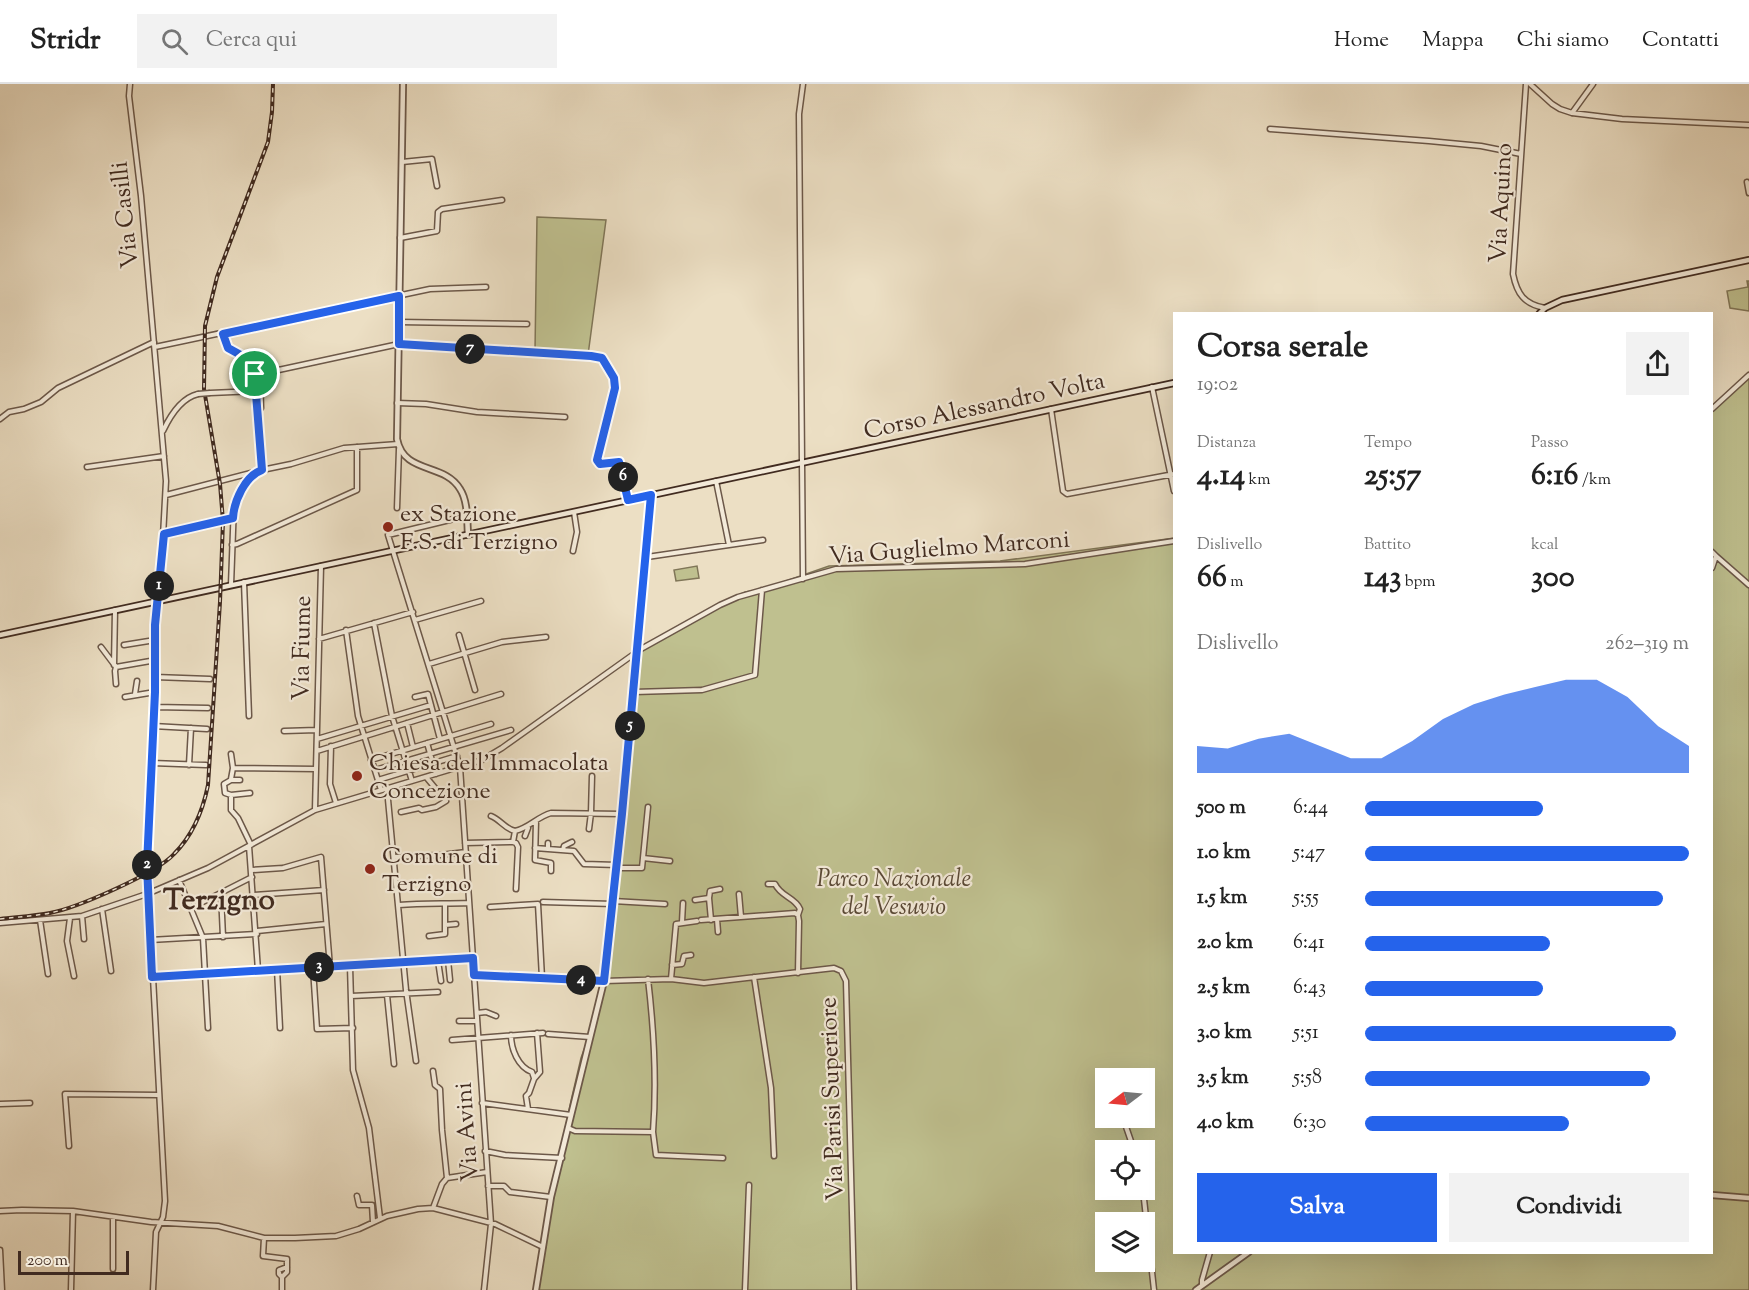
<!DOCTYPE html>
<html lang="it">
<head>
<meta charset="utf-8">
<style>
	body { margin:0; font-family:"Sorts Mill Goudy",serif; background:#f2f2f2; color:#222; height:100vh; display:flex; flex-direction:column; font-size:22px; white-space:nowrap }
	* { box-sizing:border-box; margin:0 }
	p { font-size:20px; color:#767676 }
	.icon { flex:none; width:33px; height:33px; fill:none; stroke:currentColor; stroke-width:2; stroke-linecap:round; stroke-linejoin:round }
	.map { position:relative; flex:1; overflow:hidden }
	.panel { position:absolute; left:1173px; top:228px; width:540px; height:942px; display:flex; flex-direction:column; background:#fff; border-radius:0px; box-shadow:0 6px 24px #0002 }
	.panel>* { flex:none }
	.needle { width:39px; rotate:254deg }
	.fabs { position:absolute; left:1095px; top:984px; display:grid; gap:12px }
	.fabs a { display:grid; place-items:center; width:60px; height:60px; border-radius:0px; background:#fff; box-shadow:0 6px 24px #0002; font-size:30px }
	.scale { position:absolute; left:18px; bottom:15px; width:111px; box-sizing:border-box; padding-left:6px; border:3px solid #412b20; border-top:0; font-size:16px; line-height:21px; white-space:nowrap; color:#412b20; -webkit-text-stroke:4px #f3ead9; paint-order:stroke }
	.pin { position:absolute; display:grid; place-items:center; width:51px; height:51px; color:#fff; margin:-26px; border:3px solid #fff; border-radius:50%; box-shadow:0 2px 6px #0007 }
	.km { position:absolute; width:30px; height:30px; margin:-15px; border-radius:50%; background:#222; color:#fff; font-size:16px; line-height:30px; text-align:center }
	.round { display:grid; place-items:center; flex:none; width:63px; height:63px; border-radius:0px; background:#f2f2f2 }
	.headline { display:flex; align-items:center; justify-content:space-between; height:102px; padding:0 24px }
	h1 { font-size:33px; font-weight:700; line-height:45px }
	.metrics { display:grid; grid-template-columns:repeat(3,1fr); gap:9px; height:102px; padding:6px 24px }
	.metrics div { display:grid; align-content:center }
	.metrics b { font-size:30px; font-weight:700 }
	.metrics small { font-size:16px; font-weight:400 }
	.metrics p { font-size:16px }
	.chart { height:168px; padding:12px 24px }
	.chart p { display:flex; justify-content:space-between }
	.chart svg { width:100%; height:108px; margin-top:6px; fill:#2563eb; opacity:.7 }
	.button { display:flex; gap:12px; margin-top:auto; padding:12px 24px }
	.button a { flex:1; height:69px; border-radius:0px; background:#2563eb; color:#fff; font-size:24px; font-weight:700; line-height:69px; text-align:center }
	.button a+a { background:#f2f2f2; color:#222 }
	ul { padding:0 24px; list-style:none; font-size:20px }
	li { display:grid; grid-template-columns:96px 72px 1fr; align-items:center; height:45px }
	li i { height:15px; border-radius:8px; background:#2563eb }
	header { display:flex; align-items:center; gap:36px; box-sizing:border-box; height:84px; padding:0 30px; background:#fff; border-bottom:2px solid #e0e0e0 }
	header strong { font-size:28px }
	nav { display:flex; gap:33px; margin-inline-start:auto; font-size:21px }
	.search { width:420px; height:54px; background:#f2f2f2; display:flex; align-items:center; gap:15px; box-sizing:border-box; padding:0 21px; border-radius:0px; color:#767676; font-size:22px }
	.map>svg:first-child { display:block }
</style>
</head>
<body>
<header>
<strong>Stridr</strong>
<div class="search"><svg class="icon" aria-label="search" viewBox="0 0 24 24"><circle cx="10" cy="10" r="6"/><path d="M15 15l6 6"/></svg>Cerca qui</div>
<nav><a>Home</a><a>Mappa</a><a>Chi siamo</a><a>Contatti</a></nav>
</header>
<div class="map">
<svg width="1749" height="1206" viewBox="0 0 1749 1206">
	<rect width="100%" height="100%" fill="#ecdfc4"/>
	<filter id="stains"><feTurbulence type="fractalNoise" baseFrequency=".00333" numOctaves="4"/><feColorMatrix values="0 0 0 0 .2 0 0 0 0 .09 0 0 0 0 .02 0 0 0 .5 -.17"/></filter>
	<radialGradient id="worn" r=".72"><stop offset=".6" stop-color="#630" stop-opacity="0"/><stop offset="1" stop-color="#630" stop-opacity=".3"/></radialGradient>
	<path fill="#bfc08f" stroke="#807658" stroke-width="1.5" fill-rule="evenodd" d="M537,133l69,3 -18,135 -53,-4z
		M1747,197h2v30l-19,-3 -3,-17 21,-4z
		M1749,289v917h-1214l14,-83 22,-106 10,-43 18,-49 9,-81 1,-31 12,-82 -3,-3 18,-159 83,-49 26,-12 18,-3 66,-23 171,-5 174,-23v714h538v-845zM1106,994h38v40h-38zM1106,1066h38v40h-38zM1106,1138h38v40h-38z
		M697,482l2,12 -23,3 -2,-11z"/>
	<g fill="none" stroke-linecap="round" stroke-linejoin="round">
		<defs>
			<path id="minor" d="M130,0l-1,12 12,100 25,285 -5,92 -6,52 -1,82 -7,158 18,336 -2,16 -7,15 -3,58
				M803,0l-4,30 4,465
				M1526,0l-13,190c4,20 11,30 32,34
				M1530,0l22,20 8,5 12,4 50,6 127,6
				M1572,29l21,-29
				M1270,45l159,12 52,5 40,8
				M402,78l30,-3 5,27
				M1747,98l2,11
				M400,154l37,-7 1,-19 4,-3 60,-9
				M399,238l128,2
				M223,250l5,14 20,11 6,8 8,103
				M155,263l275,-58 56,-2
				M1152,303l22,104
				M210,309l46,-2
				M397,319l29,1 51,8 88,5
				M1051,325l12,82 4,3 107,-20
				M1712,325l37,-34
				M257,329l4,-5 -1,-34 139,-30 199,13c12,6 16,18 17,31l-18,72 3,4 19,-2 9,38
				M0,335l9,-7 15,-3 17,-7 17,-14 96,-46
				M163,347c7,-15 18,-33 35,-37
				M87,383l77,-11
				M716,397l13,64
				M166,411l96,-25 29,-6 53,-16 54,-4
				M397,424l2,-59
				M466,432l-78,19 72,232 31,457 -7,66
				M164,450l69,-16
				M232,461l5,-1 120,-54v-43
				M573,467l4,-19 -3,-20
				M1712,468l4,4 -4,12
				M1716,472l33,29
				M647,473l116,-17
				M244,498l5,134
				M231,501l3,-81 20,-31
				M415,536l66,-19
				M374,539l18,93 20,65
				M346,546l12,86 23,74
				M459,551l16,55
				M319,555l94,-27
				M124,561l31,-5
				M101,563l15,20 40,-7
				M429,580l73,-22 44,-5
				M114,581l1,-55
				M155,593l55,2
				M116,600l-1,-13 1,-4
				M634,608l68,-2 53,-15 7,-85
				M135,610l2,-13
				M125,613l30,-5
				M415,613l13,-3 12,45
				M154,623l54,1
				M407,639l6,24
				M153,642l54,3
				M284,647l33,-1
				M317,655l114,-34
				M427,659l9,31
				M331,662l-1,38 6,19
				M317,667l184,-57
				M231,670l2,14
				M371,676l120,-36
				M152,679l54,2
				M189,681l2,-37
				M375,686l136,-40
				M231,695l2,-11 83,1
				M240,696h-9l-7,4 1,9 6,2v15l7,8 13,27
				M378,696l79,-24
				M387,705l19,201 10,71
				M231,711l19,-2
				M315,726l6,-244
				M401,728l18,-4 3,2 14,-3 10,-6 -20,-24
				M491,732c10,4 14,13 24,15
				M536,737l-1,39 16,3v8
				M589,745l2,-16 1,-37
				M525,752l3,-8
				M513,758l3,1 2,4 -2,42
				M465,759l48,-1 2,-11c14,-3 22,-14 36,-18l71,1
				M548,759v6
				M249,762l9,124
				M535,764l39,3 10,13 33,1
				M563,766l1,-4 8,-4
				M150,771v38
				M394,773l47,-2 25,-3
				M643,774l27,3
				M617,784h25l6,-61
				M252,786l31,-2 38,-11 9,110
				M179,796l24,58 5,90
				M768,800h7c6,13 20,13 25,25l-2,6
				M221,810l2,43
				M739,810l2,23
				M253,811l71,-5
				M695,816l14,-2
				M613,817l52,3
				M543,818l70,2
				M399,821c24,-2 47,-1 70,-2
				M490,823l48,-3 4,74
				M191,824l61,-31
				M102,825l9,62
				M82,832l2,23
				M70,834l-3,23 7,35
				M717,835l1,13
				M40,836l8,54
				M701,836l94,-7 3,2 1,6 -1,52
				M711,836l-2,-22 1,-7 10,-2
				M682,838l1,-19
				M0,839l82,-7 65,-22 61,-26 107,-58 167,-50 20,-12 139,-99 79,-44 18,-8 98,-28 189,-5 149,-23
				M445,841l11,-1
				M257,847l69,-7
				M429,852l16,-2v-30
				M150,856l107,-6
				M448,876l2,20
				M438,877l3,20
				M672,881l10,-1 2,-8 7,-1
				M350,882l3,104 16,58 11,90
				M313,884l4,61 36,-1
				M277,885l3,59
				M474,891l130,6 67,-2 33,4 130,-15 7,3 5,10 8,309
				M152,893l321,-19
				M754,893l17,111 3,68
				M671,895l5,-55 21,-3
				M387,911l7,69
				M351,912l87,-4
				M477,929l9,-1 10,4
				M459,937h18
				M548,950l42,3
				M511,951c0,14 7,32 21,37l2,6
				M452,956l91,-7
				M433,987l2,14 5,4 2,41 5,48 -5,6 -9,24
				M482,1019l89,12
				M0,1020l30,-1
				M528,1025l-2,-13 3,-3 5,-14 6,-7 -3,-39
				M1123,1034l11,32
				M568,1044l7,3 78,1c4,-52 1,-102 -5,-153
				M653,1048l3,23 67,3
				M69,1062l-4,-52 93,1
				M485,1067l20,4 57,3
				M447,1094l40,-6
				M488,1102h16l6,6 41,5
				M1143,1106l11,100
				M357,1112l2,9h13l1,17
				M0,1127l22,-1 51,1 78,11 67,4 46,12h31l41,-2 23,-7 28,-13 31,-7 15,-1 62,16 48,23
				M264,1154l-1,18 24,3v13l-5,5
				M0,1166l2,40
				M113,1185v-52
				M1202,1201v-5l8,-28
				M71,1206l2,-79
				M282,1206v-13l-3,-3v-4l8,-3
				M745,1206l4,-105"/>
			<path id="tertiary" d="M403,0l-6,355c7,36 47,23 63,50 8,12 7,31 8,46
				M1712,1111l37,3
				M536,1206l15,-93 53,-216 18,-167 29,-319
				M1196,1206l53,-38"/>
			<path id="secondary" d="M1539,230l6,-6 17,-8 187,-40
				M0,551l1174,-252"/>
		</defs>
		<use href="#minor" stroke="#6c5849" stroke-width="7"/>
		<use href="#tertiary" stroke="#6c5849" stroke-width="8"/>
		<use href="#secondary" stroke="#412b20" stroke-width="8"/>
		<use href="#minor" stroke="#f3ead9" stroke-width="4"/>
		<use href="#tertiary" stroke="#f3ead9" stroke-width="4.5"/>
		<use href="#secondary" stroke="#f3ead9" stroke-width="4.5"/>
		<defs>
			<path id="rail" d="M0,835c17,-2 34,-3 50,-6 27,-5 107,-40 124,-59 19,-19 29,-44 34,-69l12,-183 3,-81 -3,-37 -16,-95 1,-63 12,-49 51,-135 4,-30 1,-28"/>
		</defs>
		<use href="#rail" stroke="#412b20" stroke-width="4"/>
		<use href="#rail" stroke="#f3ead9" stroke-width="1.5" stroke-dasharray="4.5" stroke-linecap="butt"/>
		<defs>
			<path id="minor-bridge" d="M198,310l12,-1"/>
		</defs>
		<use href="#minor-bridge" stroke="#6c5849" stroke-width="7" stroke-linecap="butt"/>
		<use href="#minor-bridge" stroke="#f3ead9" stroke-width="4"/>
	</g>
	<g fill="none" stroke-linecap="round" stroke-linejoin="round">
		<defs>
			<path id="route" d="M399,212v48l192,12 11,2 12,20 1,10 -18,72 3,4 19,-2 9,38 23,-5 -29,319 -18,167 -130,-6 -1,-17 -321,19 -5,-112 8,-173v-67l9,-91 69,-16c1,-17 12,-42 29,-48l-8,-102 -6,-9 -20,-11 -5,-14z"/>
		</defs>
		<use href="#route" stroke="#fff" stroke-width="12"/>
		<use href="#route" stroke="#2563eb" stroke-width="8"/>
	</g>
	<g fill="#8f2418" stroke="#f3ead9" stroke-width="2">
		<circle cx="388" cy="443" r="6"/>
		<circle cx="357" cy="692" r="6"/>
		<circle cx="370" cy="785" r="6"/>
	</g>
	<g text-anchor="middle" stroke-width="4.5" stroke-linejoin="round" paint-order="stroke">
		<g font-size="24" fill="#412b20" stroke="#f3ead9">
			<text transform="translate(1500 119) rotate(-87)" y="8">Via Aquino</text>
			<text transform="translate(124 131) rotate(-96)" y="8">Via Casilli</text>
			<text transform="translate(984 321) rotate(-12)" y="8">Corso Alessandro Volta</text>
			<text transform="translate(949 463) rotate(-4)" y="8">Via Guglielmo Marconi</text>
			<text transform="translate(301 564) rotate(-89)" y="8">Via Fiume</text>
			<text transform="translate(831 1015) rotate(-92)" y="8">Via Parisi Superiore</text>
			<text transform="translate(466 1048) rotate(-94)" y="8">Via Avini</text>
		</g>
		<g font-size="24" fill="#412b20" stroke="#f3ead9" text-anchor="start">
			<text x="400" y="437">ex Stazione<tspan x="400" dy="28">F.S. di Terzigno</tspan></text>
			<text x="369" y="686">Chiesa dell'Immacolata<tspan x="369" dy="28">Concezione</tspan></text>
			<text x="382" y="779">Comune di<tspan x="382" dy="28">Terzigno</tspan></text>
		</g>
		<g font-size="24" font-style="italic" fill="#5a4936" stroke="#f3ead9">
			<text x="894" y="802">Parco Nazionale<tspan x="894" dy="28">del Vesuvio</tspan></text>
		</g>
		<g font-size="30" font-weight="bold" fill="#412b20" stroke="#f3ead9">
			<text x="219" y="825">Terzigno</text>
		</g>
	</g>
	<rect width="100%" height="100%" filter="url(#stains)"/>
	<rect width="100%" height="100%" fill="url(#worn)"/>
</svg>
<div class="fabs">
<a><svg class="needle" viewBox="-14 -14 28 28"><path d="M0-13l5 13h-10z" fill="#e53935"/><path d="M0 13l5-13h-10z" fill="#767676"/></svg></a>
<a><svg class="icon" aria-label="locate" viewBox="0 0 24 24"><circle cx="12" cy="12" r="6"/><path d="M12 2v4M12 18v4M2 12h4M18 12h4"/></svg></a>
<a><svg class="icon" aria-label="layers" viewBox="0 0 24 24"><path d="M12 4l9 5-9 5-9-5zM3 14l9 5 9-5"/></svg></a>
</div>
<div class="scale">200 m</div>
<div class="pin" style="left:255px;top:290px;background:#1e9e55"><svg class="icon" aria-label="arrive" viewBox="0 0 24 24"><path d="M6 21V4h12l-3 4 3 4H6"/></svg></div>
<b class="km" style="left:159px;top:502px">1</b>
<b class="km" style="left:147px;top:781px">2</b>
<b class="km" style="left:319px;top:883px">3</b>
<b class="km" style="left:581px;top:896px">4</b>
<b class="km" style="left:630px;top:642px">5</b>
<b class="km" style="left:623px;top:393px">6</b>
<b class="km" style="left:470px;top:265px">7</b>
<section class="panel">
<div class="headline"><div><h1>Corsa serale</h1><p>19:02</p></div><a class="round"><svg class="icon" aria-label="share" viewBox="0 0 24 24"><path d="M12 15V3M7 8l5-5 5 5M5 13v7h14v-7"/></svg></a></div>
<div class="metrics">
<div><p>Distanza</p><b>4.14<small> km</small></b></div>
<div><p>Tempo</p><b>25:57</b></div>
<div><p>Passo</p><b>6:16<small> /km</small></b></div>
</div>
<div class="metrics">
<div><p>Dislivello</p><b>66<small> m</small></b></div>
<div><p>Battito</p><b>143<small> bpm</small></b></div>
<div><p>kcal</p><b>300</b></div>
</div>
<div class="chart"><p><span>Dislivello</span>262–319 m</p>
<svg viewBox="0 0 160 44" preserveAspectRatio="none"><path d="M0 44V33L10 34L20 30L30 28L40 33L50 38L60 38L70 31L80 22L90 16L100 12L110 9L120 6L130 6L140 13L150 25L160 33V44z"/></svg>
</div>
<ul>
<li><b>500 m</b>6:44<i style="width:55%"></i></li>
<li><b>1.0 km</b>5:47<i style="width:100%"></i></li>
<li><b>1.5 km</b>5:55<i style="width:92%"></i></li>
<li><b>2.0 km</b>6:41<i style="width:57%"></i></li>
<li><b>2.5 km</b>6:43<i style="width:55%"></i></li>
<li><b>3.0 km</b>5:51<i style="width:96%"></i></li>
<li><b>3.5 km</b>5:58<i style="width:88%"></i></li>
<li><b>4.0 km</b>6:30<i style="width:63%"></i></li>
</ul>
<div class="button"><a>Salva</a><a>Condividi</a></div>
</section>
</div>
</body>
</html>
